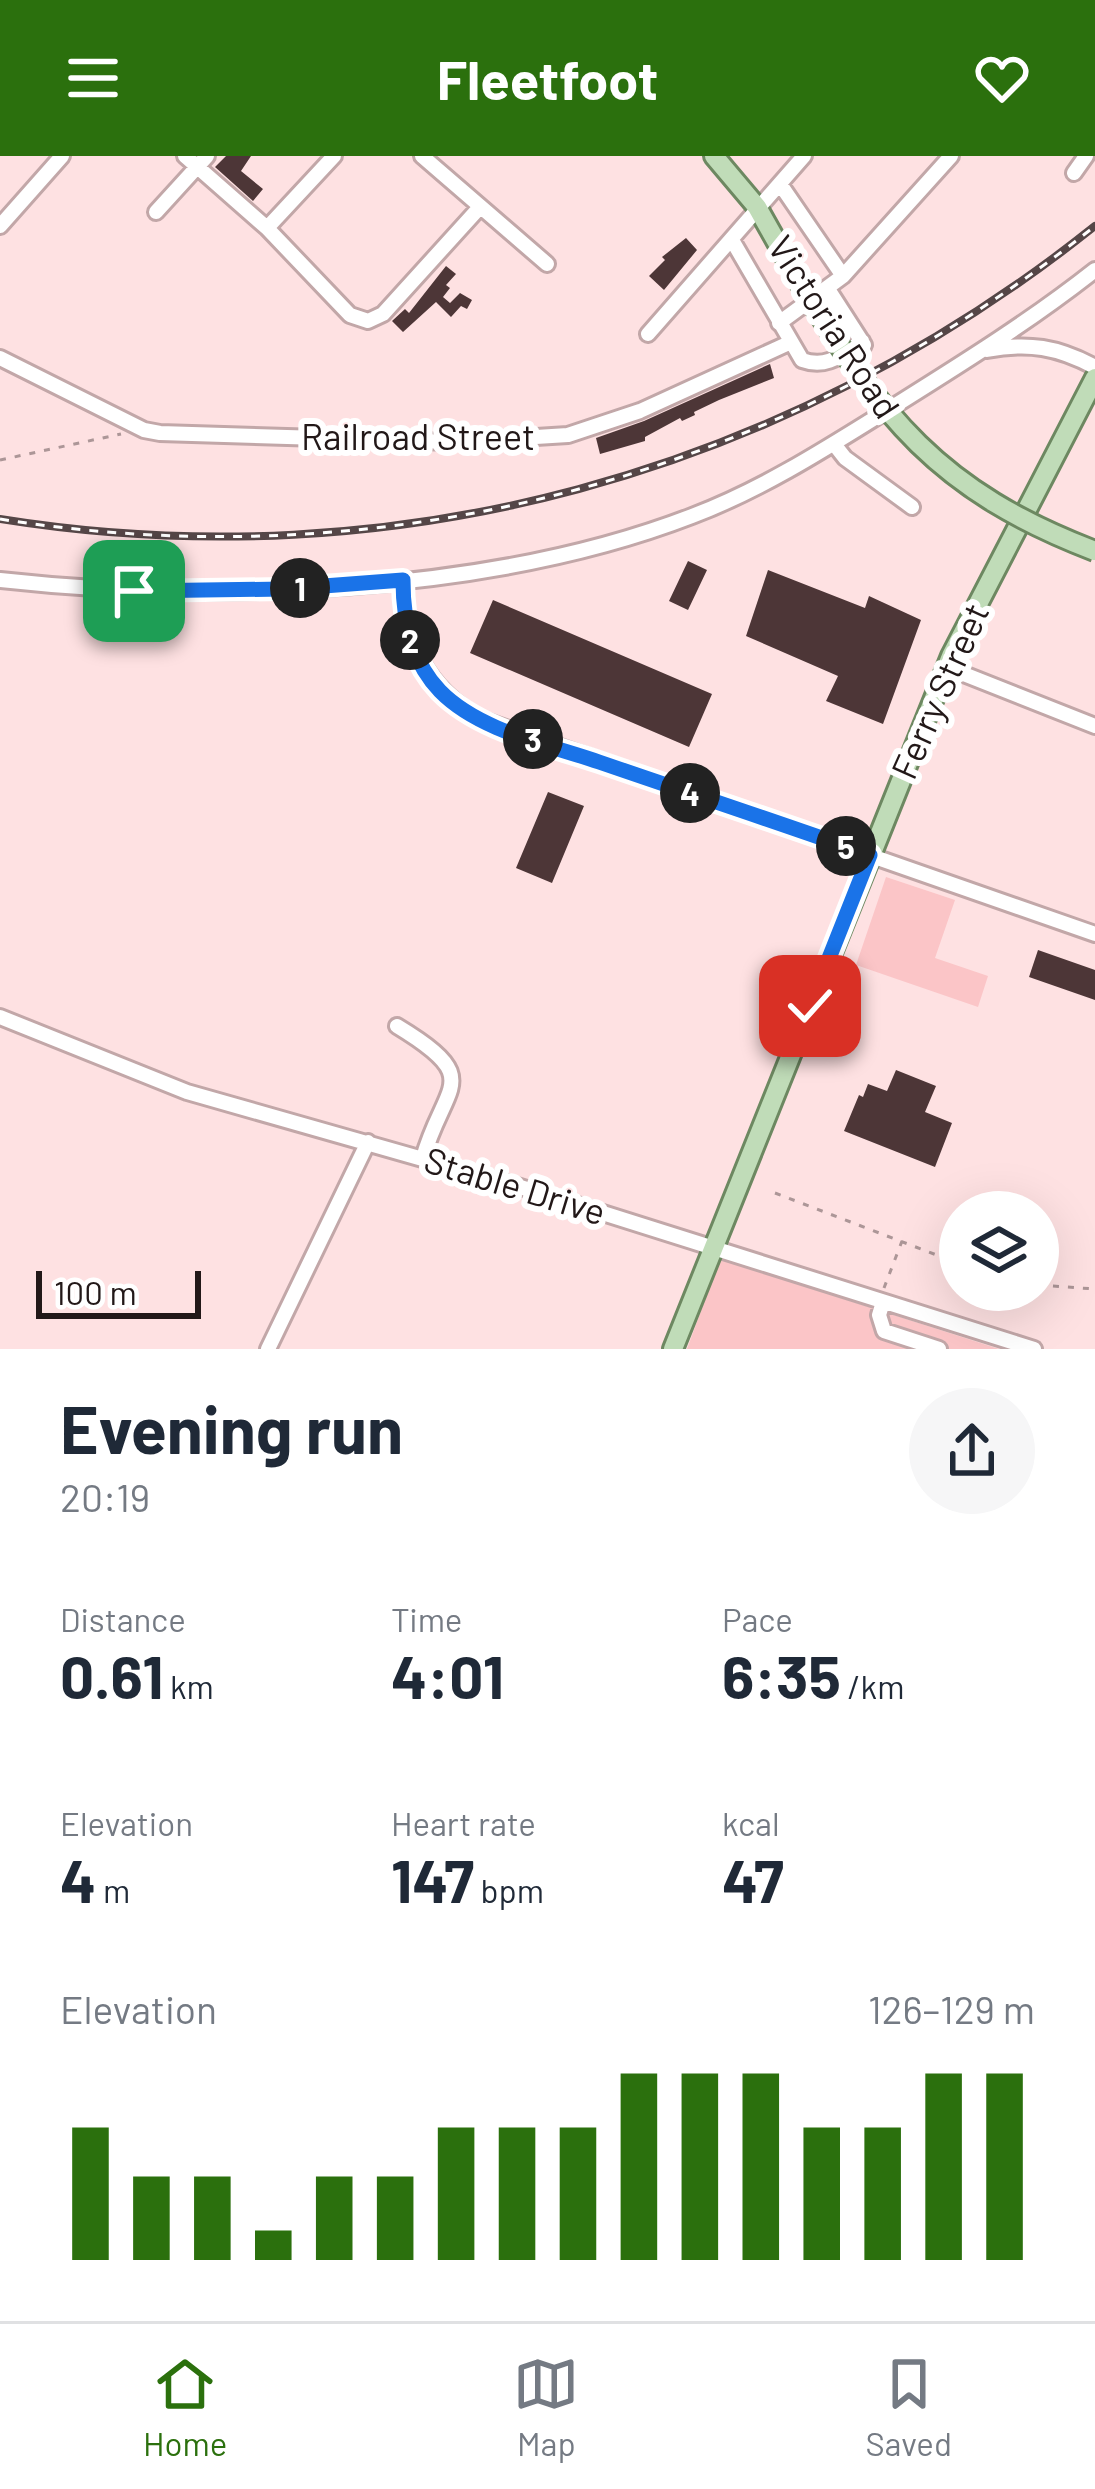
<!DOCTYPE html>
<html lang="en">
<head>
<meta charset="utf-8">
<style>
	body { margin:0; font-family:Barlow,sans-serif; background:#f6f6f7; color:#1f2937; height:100vh; display:flex; flex-direction:column; font-size:45px; white-space:nowrap }
	* { box-sizing:border-box; margin:0 }
	p { font-size:39px; color:#747a83 }
	.icon { flex:none; width:66px; height:66px; fill:none; stroke:currentColor; stroke-width:2; stroke-linecap:round; stroke-linejoin:round }
	.map { position:relative; height:1193px; overflow:hidden }
	.side { display:flex; flex-direction:column; background:#fff; flex:1 }
	.side>* { flex:none }
	.buttons { position:absolute; left:939px; top:1035px; display:grid; gap:24px }
	.buttons a { display:grid; place-items:center; width:120px; height:120px; border-radius:50%; background:#fff; box-shadow:0 12px 48px #0002; font-size:60px }
	.scale { position:absolute; left:36px; bottom:30px; width:165px; box-sizing:border-box; padding-left:12px; border:6px solid #221818; border-top:0; font-size:33px; line-height:42px; white-space:nowrap; color:#221818; -webkit-text-stroke:9px #fff; paint-order:stroke }
	.pin { position:absolute; display:grid; place-items:center; width:102px; height:102px; color:#fff; margin:-51px; border-radius:24px; box-shadow:0 6px 18px #0006 }
	.km { position:absolute; width:60px; height:60px; margin:-30px; border-radius:50%; background:#222; color:#fff; font-size:33px; line-height:60px; text-align:center }
	.round { display:grid; place-items:center; flex:none; width:126px; height:126px; border-radius:63px; background:#f6f6f7 }
	.headline { display:flex; align-items:center; justify-content:space-between; height:204px; padding:0 60px }
	h1 { font-size:66px; font-weight:700; line-height:90px }
	.stats { display:grid; grid-template-columns:repeat(3,1fr); gap:18px; height:204px; padding:12px 60px }
	.stats div { display:grid; align-content:center }
	.stats b { font-size:60px; font-weight:700 }
	.stats small { font-size:33px; font-weight:400 }
	.stats p { font-size:33px }
	.chart { height:336px; padding:24px 60px }
	.chart p { display:flex; justify-content:space-between }
	.chart svg { width:100%; height:216px; margin-top:12px; stroke:#2b700d; stroke-width:6 }
	header { display:flex; justify-content:space-between; align-items:center; height:156px; padding:0 60px; background:#2b700d; color:#fff; font-size:54px; font-weight:700 }
	.dock { display:flex; justify-content:space-around; align-items:center; height:168px; border-top:3px solid #e0e1e3; background:#fff; font-size:33px; color:#747a83 }
	.dock a { display:grid; justify-items:center; gap:6px }
	.dock .current { color:#2b700d }
	.map>svg:first-child { display:block }
</style>
</head>
<body>
<header><svg class="icon" aria-label="menu" viewBox="0 0 24 24"><path d="M4 6h16M4 12h16M4 18h16"/></svg>Fleetfoot<svg class="icon" aria-label="heart" viewBox="0 0 24 24"><path d="M12 20l-8-8c-3-5 5-10 8-4 3-6 11-1 8 4z"/></svg></header>
<div class="map">
<svg width="1095" height="1193" viewBox="0 0 1095 1193">
	<rect width="100%" height="100%" fill="#fee1e2"/>
	<path fill="#fbc5c7" d="M886,721l69,23 -20,58 53,18 -10,31 -122,-42z
		M720,1103l279,90h-312z"/>
	<path fill="#4d3637" d="M226,0h25l-10,15 22,18 -10,12 -38,-34z
		M686,82l11,12 -33,40 -15,-14 16,-16 -3,-3z
		M446,110l10,8 -10,11 4,3 -7,9 7,6 10,-10 12,7 -5,9 -6,-3 -10,11 -15,-15 -33,30 -11,-11 13,-12 4,4z
		M770,208l4,14 -55,22 -25,12 1,3 -13,6 -2,-3 -35,19v4l-45,13 -4,-16 48,-17z
		M688,405l19,9 -19,40 -19,-9z
		M768,414l97,38 4,-12 52,24 -38,104 -57,-23 12,-25 -92,-40z
		M493,444l219,94 -23,53 -219,-94z
		M548,636l36,14 -32,77 -36,-15z
		M1038,794l57,20v30l-66,-23z
		M896,914l40,16 -11,26 27,11 -17,44 -91,-36 15,-36 4,2 5,-13 19,7z"/>
	<g fill="none" stroke-linecap="round" stroke-linejoin="round">
		<defs>
			<path id="minor" d="M185,0l82,72 83,87 18,6 15,-7 97,-107
				M422,0l125,108
				M1074,17l12,-17
				M780,28l63,92
				M156,56l51,-56
				M0,70l62,-70
				M267,72l67,-72
				M732,84l70,120c25,9 39,-5 60,-19
				M828,133l36,56
				M779,167l64,-47 108,-120
				M648,178l156,-178
				M987,194c41,-8 71,-3 108,17
				M0,202l144,72 16,3 293,9 115,-7 72,-24 149,-68
				M834,288l11,14 67,49
				M0,424c214,24 490,14 692,-64 74,-28 141,-72 207,-113 67,-42 134,-84 196,-133
				M403,424c0,62 23,108 77,139l615,215
				M946,511l149,59
				M0,861l187,75 327,93 520,164
				M397,870c89,54 47,57 26,132
				M883,1146l-4,13 5,16 55,18
				M268,1193l100,-207"/>
			<path id="major" d="M714,0l43,51 40,71
				M673,1193l278,-693 144,-278"/>
		</defs>
		<use href="#minor" stroke="#c2a7a8" stroke-width="20"/>
		<use href="#major" stroke="#6d8861" stroke-width="24"/>
		<path stroke="#ac9697" stroke-width="3" stroke-dasharray="6 9" stroke-linecap="butt" d="M0,304l121,-26
			M775,1037l185,71
			M1038,1129l57,4
			M884,1132l18,-47"/>
		<use href="#minor" stroke="#fff" stroke-width="14"/>
		<use href="#major" stroke="#c0dcb8" stroke-width="18"/>
		<defs>
			<path id="rail" d="M0,363c394,63 784,-45 1095,-293"/>
		</defs>
		<use href="#rail" stroke="#554647" stroke-width="8"/>
		<use href="#rail" stroke="#fff" stroke-width="3" stroke-dasharray="9" stroke-linecap="butt"/>
		<defs>
			<path id="major-bridge" d="M797,122c84,139 141,213 298,273"/>
		</defs>
		<use href="#major-bridge" stroke="#6d8861" stroke-width="24" stroke-linecap="butt"/>
		<use href="#major-bridge" stroke="#c0dcb8" stroke-width="18"/>
	</g>
	<g fill="none" stroke-linecap="round" stroke-linejoin="round">
		<defs>
			<path id="route" d="M134,435l150,-2 119,-9c0,40 8,81 37,111 39,40 107,53 159,71 90,31 181,61 271,93l-60,151"/>
		</defs>
		<use href="#route" stroke="#fff" stroke-width="24"/>
		<use href="#route" stroke="#1a73e8" stroke-width="15"/>
	</g>
	<g text-anchor="middle" stroke-width="12" stroke-linejoin="round" paint-order="stroke">
		<g font-size="36" fill="#221818" stroke="#fff">
			<text transform="translate(834 171) rotate(57)" y="13">Victoria Road</text>
			<text x="418" y="294">Railroad Street</text>
			<text transform="translate(940 535) rotate(-66)" y="13">Ferry Street</text>
			<text transform="translate(515 1030) rotate(17)" y="13">Stable Drive</text>
		</g>
	</g>
</svg>
<div class="buttons">
<a><svg class="icon" aria-label="layers" viewBox="0 0 24 24"><path d="M12 4l9 5-9 5-9-5zM3 14l9 5 9-5"/></svg></a>
</div>
<div class="scale">100 m</div>
<div class="pin" style="left:134px;top:435px;background:#1e9e55"><svg class="icon" aria-label="arrive" viewBox="0 0 24 24"><path d="M6 21V4h12l-3 4 3 4H6"/></svg></div>
<div class="pin" style="left:810px;top:850px;background:#d93025"><svg class="icon" aria-label="check" viewBox="0 0 24 24"><path d="M5 12l5 5 9-10"/></svg></div>
<b class="km" style="left:300px;top:432px">1</b>
<b class="km" style="left:410px;top:484px">2</b>
<b class="km" style="left:533px;top:583px">3</b>
<b class="km" style="left:690px;top:637px">4</b>
<b class="km" style="left:846px;top:690px">5</b>
</div>
<section class="side">
<div class="headline"><div><h1>Evening run</h1><p>20:19</p></div><a class="round"><svg class="icon" aria-label="share" viewBox="0 0 24 24"><path d="M12 15V3M7 8l5-5 5 5M5 13v7h14v-7"/></svg></a></div>
<div class="stats">
<div><p>Distance</p><b>0.61<small> km</small></b></div>
<div><p>Time</p><b>4:01</b></div>
<div><p>Pace</p><b>6:35<small> /km</small></b></div>
</div>
<div class="stats">
<div><p>Elevation</p><b>4<small> m</small></b></div>
<div><p>Heart rate</p><b>147<small> bpm</small></b></div>
<div><p>kcal</p><b>47</b></div>
</div>
<div class="chart"><p><span>Elevation</span>126–129 m</p>
<svg viewBox="0 0 160 44" preserveAspectRatio="none"><path d="M5 44V17M15 44V27M25 44V27M35 44V38M45 44V27M55 44V27M65 44V17M75 44V17M85 44V17M95 44V6M105 44V6M115 44V6M125 44V17M135 44V17M145 44V6M155 44V6"/></svg>
</div>
</section>
<nav class="dock">
<a class="current"><svg class="icon" aria-label="home" viewBox="0 0 24 24"><path d="M3 11l9-7 9 7M6 9v11h12V9"/></svg>Home</a>
<a><svg class="icon" aria-label="map" viewBox="0 0 24 24"><path d="M3 6l6-2 6 2 6-2v14l-6 2-6-2-6 2zM9 4v14M15 6v14"/></svg>Map</a>
<a><svg class="icon" aria-label="saved" viewBox="0 0 24 24"><path d="M7 4h10v16l-5-4-5 4z"/></svg>Saved</a>
</nav>
</body>
</html>
